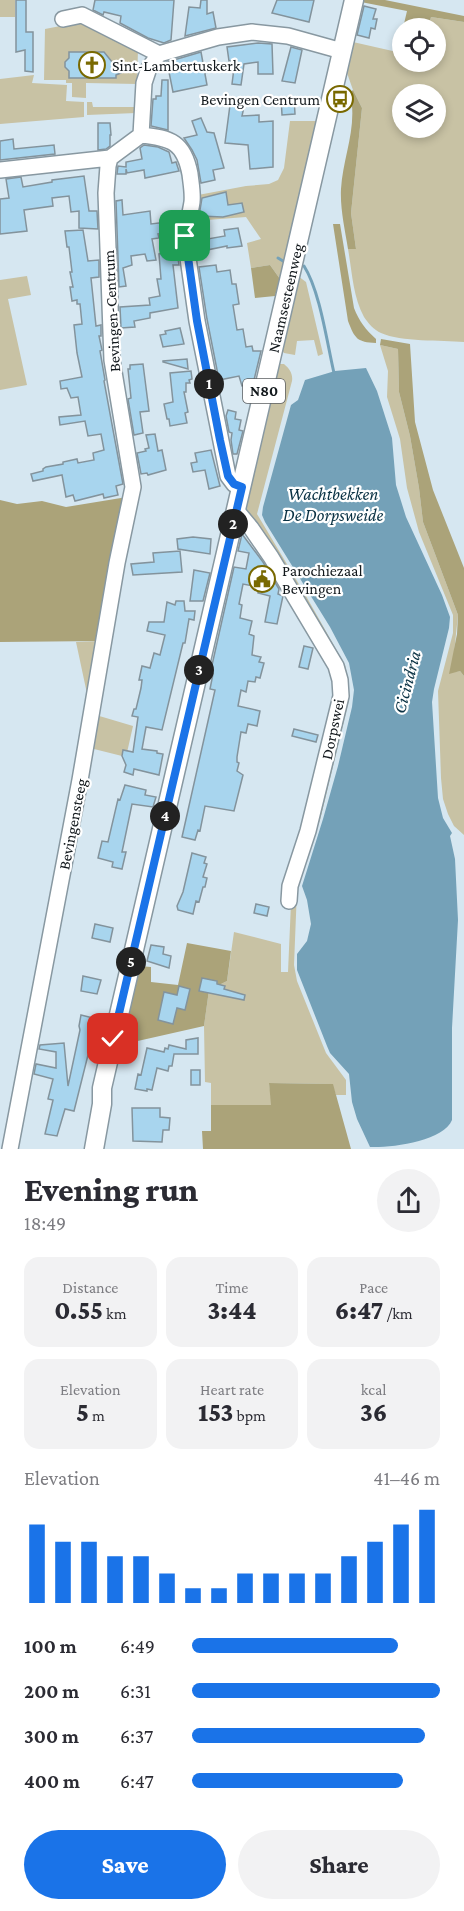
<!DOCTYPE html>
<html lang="en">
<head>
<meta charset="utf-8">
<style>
	body { margin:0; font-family:"Crimson Pro",serif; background:#f2f2f3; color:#2b2b33; height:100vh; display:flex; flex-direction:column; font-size:22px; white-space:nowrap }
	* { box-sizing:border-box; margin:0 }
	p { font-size:20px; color:#7c7c81 }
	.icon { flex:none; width:33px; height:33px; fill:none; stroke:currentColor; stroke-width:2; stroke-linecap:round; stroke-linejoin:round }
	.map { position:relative; height:1149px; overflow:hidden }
	.side { display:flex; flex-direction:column; background:#fff; flex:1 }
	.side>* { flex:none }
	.controls { position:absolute; left:392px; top:18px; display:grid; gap:12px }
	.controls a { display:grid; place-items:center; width:54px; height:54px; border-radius:50%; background:#fff; box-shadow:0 3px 9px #0003; font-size:30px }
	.pin { position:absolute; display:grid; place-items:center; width:51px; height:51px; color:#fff; margin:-26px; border-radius:12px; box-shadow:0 3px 9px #0006 }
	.km { position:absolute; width:30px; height:30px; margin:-15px; border-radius:50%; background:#222; color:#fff; font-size:16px; line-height:30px; text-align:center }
	.round { display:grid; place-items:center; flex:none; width:63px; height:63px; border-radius:32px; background:#f2f2f3 }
	.overview { display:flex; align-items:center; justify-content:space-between; height:102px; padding:0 24px }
	h1 { font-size:33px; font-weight:800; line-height:45px }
	.stats { display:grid; grid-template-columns:repeat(3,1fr); gap:9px; height:102px; padding:6px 24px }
	.stats div { display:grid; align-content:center; border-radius:15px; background:#f2f2f3; text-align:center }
	.stats b { font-size:26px; font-weight:800 }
	.stats small { font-size:16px; font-weight:400 }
	.stats p { font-size:16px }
	.chart { height:168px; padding:12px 24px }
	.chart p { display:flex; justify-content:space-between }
	.chart svg { width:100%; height:108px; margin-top:6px; stroke:#1a73e8; stroke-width:6 }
	.button { display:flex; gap:12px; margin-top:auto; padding:12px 24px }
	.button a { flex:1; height:69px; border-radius:36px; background:#1a73e8; color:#fff; font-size:24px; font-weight:800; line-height:69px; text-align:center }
	.button a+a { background:#f2f2f3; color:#2b2b33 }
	ul { padding:0 24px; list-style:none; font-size:20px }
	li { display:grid; grid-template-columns:96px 72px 1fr; align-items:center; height:45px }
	li i { height:15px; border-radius:8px; background:#1a73e8 }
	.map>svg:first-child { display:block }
</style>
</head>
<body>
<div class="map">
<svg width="464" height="1149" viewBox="0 0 464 1149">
	<rect width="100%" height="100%" fill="#d6e7f1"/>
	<path fill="#c8c2a4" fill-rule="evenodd" d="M0,0h15v17h-15z
		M431,17l33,5v320c-23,-2 -63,0 -83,-9 -7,-3 -13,-10 -17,-16 -11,-20 -12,-46 -16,-68h8l-5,-36 11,-105 -9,-18 -6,-17 6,-31 44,10 5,-20v30h33v-34h-7zM402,94h33v34h-33z
		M81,22l57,27 -1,35 -51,-1v15l-14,-1v-14h-6v-3h-22l1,-51z
		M34,75l-2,8 35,2 -1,16 18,1v15l-84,7v-45z
		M87,102h5l1,5h43v6l-49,2z
		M290,121h26l-36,158 -10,-14 -19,3 -4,-25 14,-4 -15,-22 -52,4 4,-26 48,-9 23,-2 9,-4 6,-12z
		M27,276l4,19 -23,4 19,86 -27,5v-110z
		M298,276l8,6 17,72 -5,2 -4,-16 -17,1 -2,14 -11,-2 -3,-4z
		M380,345l18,4 1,43 11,44 9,52 4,34 35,93 -6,57 8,-1 4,5v159l-10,-9 -6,-12 -5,-15 -2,-21 -3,-87 15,-58v-18l-34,-83 -12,-44 -7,-49 -13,-42 1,-26z
		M279,364h5c6,5 9,10 8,17l-35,133 49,82 39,69 3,13 1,22 -29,120 -19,50 -4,20 -3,75 3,16 29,72 20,27v15h-10l-4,-11 -63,-1 3,22h-61v-22l-6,-1 -1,-56 5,-36 18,-9 7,-49 47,12v28h7l4,-92 52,-194 -101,-176z
		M100,641l-11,62 -13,-61z
		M96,715l37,11 -7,31 -36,-9z"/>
	<path fill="#aba379" d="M361,0h24l79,16v6l-33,-5 -3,11h-25l4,-17 -46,-9z
		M353,90l9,18 -11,105 5,36h-8c-3,-19 -8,-40 -7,-60 2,-33 17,-62 9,-96z
		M333,224h7l14,84c5,13 12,22 22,31v4c-19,-1 -21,-4 -28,-22z
		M270,265l10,14 -5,17 -20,2 -4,-30z
		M381,339l29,5 5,78 18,68 31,78v108l-4,-5 -11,3 8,-40 1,-19 -35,-93 -4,-34 -9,-52 -11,-44 -1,-43 -18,-4z
		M127,497l-27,144 -100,1v-142l17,4 25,-3 24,6z
		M187,943l44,8 -4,30 -18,9 -5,36 -84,19 19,-79 12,1v15l27,3z
		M269,1083l64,1 18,65h-148l-1,-18h9v-26h60z"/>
	<path fill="#74a1b8" d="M366,368l11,23 15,47 4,47 10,32 36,78 8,22 -1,11 -15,61 -2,13 6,96 5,20 9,15 -2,3 5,23 3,61 -6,108v92c-8,21 -61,28 -82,27l-13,-28 -5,-17 -3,-28 -19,-21 -3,-7 -30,-76v-16l10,-13 4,-17 -4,-24 -5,-14 21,-67 15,-53 14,-59 2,-17 -5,-27 -19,-36 -65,-105 -3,-7 1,-8 28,-102 7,-5 7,-20 30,-9z"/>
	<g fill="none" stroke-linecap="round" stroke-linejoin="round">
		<path stroke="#74a1b8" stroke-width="3" d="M278,258l5,3
			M304,266c16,25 23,77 30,107"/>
	</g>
	<path fill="#a8d5ee" stroke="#83939c" stroke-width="1.5" d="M16,0h10v32h7v40l-8,-1v-21l-9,2z
		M95,0h79l-3,40 -7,3 -16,-5 -28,-15 1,-7 -17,-4 -1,3 -10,-5z
		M201,0h6v14l6,-2 3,16 -31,8 4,-29 11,1z
		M277,0h37l-5,22 -37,-9z
		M364,6l12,3 -3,10h4l-2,10 -4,-1 -2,10 -12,-3z
		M258,43l14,1 1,30h-15v-12l-14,2 -3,21 -9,-1 3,-24 -6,1 -2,-14z
		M291,47l11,3 -7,33 -13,-2z
		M69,52h35l17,21 -5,2v3h-47v-7l-4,-4v-5l4,-4z
		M201,52l6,33 -34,7 -6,-30z
		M162,80h6v50l-17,-4 2,-27h3v-3h5z
		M281,97h13l1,17 -13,1z
		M230,105l14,2 -2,9 17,-1v7l14,-1v46l-23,2 -2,-24 -23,-2z
		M201,118l6,14 7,1 10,35 -11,2 2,10 -14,3 -4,-23 -5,-10 -8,-12 13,-3 -5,-14z
		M98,123h12l1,12h-1v11l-4,3 -8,1z
		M13,139l1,10 40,-4 1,9 -55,6v-19z
		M144,145l14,2 11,5 3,11 4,-1 3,9 -34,7 -1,-8 -17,3 -1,-4v5h-9l1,-8 8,1v-5l16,-3 -2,-11z
		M84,176l5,35h8l1,18 -19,-1v-17l-8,1 -2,-16 -17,2 1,8 -29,4 3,21 -27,3v-35l9,-1 -3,-19 15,-2 2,10 29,-5v-2z
		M226,192l2,13 14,-2 2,9 -21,5 -24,-1 3,-18z
		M122,200l1,15 27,-4 1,13 24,-3 1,11 -18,2 1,4 -7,1 4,21 -9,1 -2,-7 -14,2 1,9 -9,3 3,18 -7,1 -3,-86z
		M238,228l4,18 -15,2v-2l-30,6 -1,-11 29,-5 -1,-6z
		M83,230l5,31 11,-1v17l-8,1 5,48 5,-1v11h-2l3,14 -2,1 5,29 -1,1 19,103 -7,2 2,9 -14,3 -1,-4 -28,7 -2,-6 -7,2 -4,-22 -29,6 -2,-7 12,-3v-2l3,-2 17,-3v-2l14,-3 1,4 16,-3 -1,-7 11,-3 -3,-16 -13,2 -3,-15 -25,4 -1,-8 22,-2 -3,-18 -7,1 -4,-10 -6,1 -1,-8 22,-4 -5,-24 -3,-28 8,-1 -2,-20h-3v-4l-5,1 -2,-14h3l-3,-15h2l-3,-25h-2l-2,-16z
		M177,251l2,14h-6l5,43 -28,5v5l-16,3 1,6 -14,1 -1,-21 30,-2 -1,-7 11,-2 -3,-17h4l-2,-25z
		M216,265l1,7 13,-2 2,14h4l3,20 -6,1 4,25 6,-1 3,18 6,-1 1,5h8l-7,29 -6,1 1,4 -7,1 -3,-10 -20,4 -12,-61 -8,-52z
		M180,328l4,16 -21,3 -3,-12 6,-1 -1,-3z
		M187,359l1,10 -25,-7v-1z
		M143,364l6,47 -9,1 3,21 -9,2 -6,-36 3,-1 -3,-29h2v-4z
		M191,371l1,8 -3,1 1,3h-4v9h-2l4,20 -3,1 2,10 -17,3 -1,-7h-2l-3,-15 9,-2 -3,-29z
		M228,410l8,2 -1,7 6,1 -2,10 4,1 -6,23h-4l-2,-14 1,-7 -3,-1 -3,-16z
		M155,434l3,17 4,-1 4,20 -18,5 -1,-2 -6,1 -4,-21 9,-2 -1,-2 4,-1 -3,-13z
		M211,450l9,36 -11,3 -4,-19 -12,2 -2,-9 6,-1 -2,-9z
		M242,534l21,28 16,27 -1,5 5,2 -6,28 -12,-2 5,-26 -12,-3 1,-6 -16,-3 -4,20 3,1 -2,13 12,3 -3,13 5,2 -2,19 9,2 -2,5 5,1 -4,15 -4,-1 -1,5 -7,-1 -2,11 -5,-2 -3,16 22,5 -3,15 -9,-2 -2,9 -5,-1 -4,25v5l2,1 -2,8 6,4 -9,36 -29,-5 -5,25 -2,-1 -3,10 -13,-3 33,-147 -5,-1 3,-15h-3l24,-107 12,2 3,-16 -11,-2z
		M193,537l18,2 -1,15 -32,-5 -1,-10z
		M180,551l2,21 -49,3 -2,-11 23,-2 -1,-9z
		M194,570l16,3 -7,28h-13z
		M176,601h8l1,10h10l-1,9 -5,-1 -4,24h-2l-21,87 -16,-3 -4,22 15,2v2l6,1 -4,21 -25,-6 -1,6 -9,-3 2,-7 -4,-9 1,-6 10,2 5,-35 -6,-1 2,-7h2l5,-21 1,-8h-3l3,-14 8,2 4,-15 6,2 5,-20 -18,-4 2,-9h15l3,-20 8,3z
		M304,646l9,2 -5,21 -9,-2z
		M294,729l24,6 -2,7 -24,-6z
		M125,785l21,5 -1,5 11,2 -3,10 -21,-3 -10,48h4l-4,17 -10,-2 1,-5 -15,-4 4,-17 6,1 10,-43 2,1z
		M192,853l14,4 -2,6 3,1 -4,13 4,1 -2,9h-2l-4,15 -3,-1 -3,13 -15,-4 -1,-4 6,-14z
		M256,904l13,3 -2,9 -13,-3z
		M95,924l18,4 -3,14 -18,-4z
		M151,945l13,2 -1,7 8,2 -2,12 -22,-7z
		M83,976l18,4 -4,14 -16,-3z
		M202,978l15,3v3l8,2 -1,3 21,6 -1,5 -45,-9z
		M179,986l11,3 -5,21 -8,-2 -4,16 -15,-4 6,-28 13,3z
		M81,1015l16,4 -23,92 -9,-2 -8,27 -12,-2 8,-34 -5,-1 5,-20 -19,-5 2,-10 20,4v-16l-17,-3 1,-4 24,-2 4,43 12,-56 -1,-4z
		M198,1038v16h-24l-2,12h-3l-1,5 -11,-3 -5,22 -5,-1v2l-12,-2 3,-15 3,1 6,-27 17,4 1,-4 3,1 1,-4 17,4v-9z
		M191,1070h9v15h-9z
		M132,1108h28v9l10,1 -1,12h-6l-1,12 -29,-1z"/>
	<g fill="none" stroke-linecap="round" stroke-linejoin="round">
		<defs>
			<path id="minor" d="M63,19l19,-4 77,39
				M141,135c30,3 43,7 49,39 1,9 3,19 2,28 -2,14 -7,28 -6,42l11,77 31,155 6,8 7,3
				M0,170l110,-12 31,-23 3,-52 5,-15 10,-14 59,-17 34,-5 36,4 54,15
				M236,510l15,18 20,29 65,109 4,14 1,16 -33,135 -18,55 -1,15
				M10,1149l70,-369 37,-217 16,-76 -21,-127 -6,-167 2,-27 2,-8"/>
			<path id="major" d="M94,1149l8,-45v-16l252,-1088"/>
		</defs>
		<use href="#minor" stroke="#8898a1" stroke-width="18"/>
		<use href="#major" stroke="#8898a1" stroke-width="21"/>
		<use href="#minor" stroke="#fff" stroke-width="15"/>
		<use href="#major" stroke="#fff" stroke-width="18"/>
	</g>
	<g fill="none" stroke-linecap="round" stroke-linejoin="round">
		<defs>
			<path id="route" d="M113,1039l129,-552 -8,-3 -6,-8 -8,-36 -23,-119 -12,-85"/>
		</defs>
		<use href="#route" stroke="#fff" stroke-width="12"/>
		<use href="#route" stroke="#1a73e8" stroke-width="8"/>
	</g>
	<defs>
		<symbol id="church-ring" viewBox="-11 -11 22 22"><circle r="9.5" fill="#fff" stroke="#796900" stroke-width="1.5"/><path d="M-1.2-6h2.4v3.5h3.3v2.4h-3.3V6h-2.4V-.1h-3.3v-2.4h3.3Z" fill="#796900"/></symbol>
		<symbol id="bus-ring" viewBox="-11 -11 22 22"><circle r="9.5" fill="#fff" stroke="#796900" stroke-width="1.5"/><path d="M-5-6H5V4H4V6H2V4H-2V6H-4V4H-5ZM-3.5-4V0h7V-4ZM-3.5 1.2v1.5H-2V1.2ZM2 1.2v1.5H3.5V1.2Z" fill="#796900"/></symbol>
		<symbol id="civic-ring" viewBox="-11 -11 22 22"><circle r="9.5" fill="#fff" stroke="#796900" stroke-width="1.5"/><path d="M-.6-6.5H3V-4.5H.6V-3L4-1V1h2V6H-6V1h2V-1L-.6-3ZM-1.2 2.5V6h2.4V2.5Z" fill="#796900"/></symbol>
	</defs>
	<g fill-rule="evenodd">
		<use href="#church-ring" x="77" y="50" width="30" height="30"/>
		<use href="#bus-ring" x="325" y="84" width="30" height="30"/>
		<use href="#civic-ring" x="247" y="564" width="30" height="30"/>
	</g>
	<g text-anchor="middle" stroke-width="4.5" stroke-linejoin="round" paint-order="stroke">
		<rect fill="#fff" stroke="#595d60" stroke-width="1.5" x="243" y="379" width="42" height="24" rx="4.5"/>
		<g font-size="15" font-weight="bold" fill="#12181c">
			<text x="264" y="396">N80</text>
		</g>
		<g font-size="16" fill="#12181c" stroke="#fff" text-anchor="start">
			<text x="112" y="71">Sint-Lambertuskerk</text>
			<text x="320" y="105" text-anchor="end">Bevingen Centrum</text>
			<text x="282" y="576">Parochiezaal<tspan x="282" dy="18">Bevingen</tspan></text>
		</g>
		<g font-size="16" fill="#12181c" stroke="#fff">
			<text transform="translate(285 298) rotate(-77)" y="6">Naamsesteenweg</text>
			<text transform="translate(111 311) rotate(-93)" y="6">Bevingen-Centrum</text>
			<text transform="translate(332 729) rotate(-78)" y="6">Dorpswei</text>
			<text transform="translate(72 824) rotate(-79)" y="6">Bevingensteeg</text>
		</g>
		<g font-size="18" font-style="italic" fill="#093143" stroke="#fff">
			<text x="333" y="500">Wachtbekken<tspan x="333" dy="21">De Dorpsweide</tspan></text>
			<text transform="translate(407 682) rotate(-75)" y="6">Cicindria</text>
		</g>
	</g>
</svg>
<div class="controls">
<a><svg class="icon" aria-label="locate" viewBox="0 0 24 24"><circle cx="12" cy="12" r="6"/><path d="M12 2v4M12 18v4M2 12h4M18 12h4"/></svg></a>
<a><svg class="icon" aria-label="layers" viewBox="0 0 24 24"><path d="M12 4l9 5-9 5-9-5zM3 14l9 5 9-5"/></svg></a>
</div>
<div class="pin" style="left:185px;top:236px;background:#1e9e55"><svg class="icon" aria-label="arrive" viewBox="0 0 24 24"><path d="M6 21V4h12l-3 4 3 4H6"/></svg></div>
<div class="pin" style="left:113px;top:1039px;background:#d93025"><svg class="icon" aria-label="check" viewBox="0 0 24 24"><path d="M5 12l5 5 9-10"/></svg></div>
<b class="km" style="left:209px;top:384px">1</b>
<b class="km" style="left:233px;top:524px">2</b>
<b class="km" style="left:199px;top:670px">3</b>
<b class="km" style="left:165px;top:816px">4</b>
<b class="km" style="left:131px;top:962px">5</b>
</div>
<section class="side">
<div class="overview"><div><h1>Evening run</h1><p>18:49</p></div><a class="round"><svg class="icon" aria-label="share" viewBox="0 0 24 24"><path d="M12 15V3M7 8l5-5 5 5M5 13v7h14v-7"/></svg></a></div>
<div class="stats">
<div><p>Distance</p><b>0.55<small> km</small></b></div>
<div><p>Time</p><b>3:44</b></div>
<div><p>Pace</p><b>6:47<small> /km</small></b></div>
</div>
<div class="stats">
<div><p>Elevation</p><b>5<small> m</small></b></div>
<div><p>Heart rate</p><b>153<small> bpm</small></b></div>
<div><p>kcal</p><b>36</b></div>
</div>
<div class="chart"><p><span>Elevation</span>41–46 m</p>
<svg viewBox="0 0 160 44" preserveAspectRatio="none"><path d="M5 44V12M15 44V19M25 44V19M35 44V25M45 44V25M55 44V32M65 44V38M75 44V38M85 44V32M95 44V32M105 44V32M115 44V32M125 44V25M135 44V19M145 44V12M155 44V6"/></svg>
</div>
<ul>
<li><b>100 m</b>6:49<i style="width:83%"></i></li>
<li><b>200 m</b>6:31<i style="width:100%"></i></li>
<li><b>300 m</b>6:37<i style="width:94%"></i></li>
<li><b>400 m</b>6:47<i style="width:85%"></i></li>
</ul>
<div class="button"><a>Save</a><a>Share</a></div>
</section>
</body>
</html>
